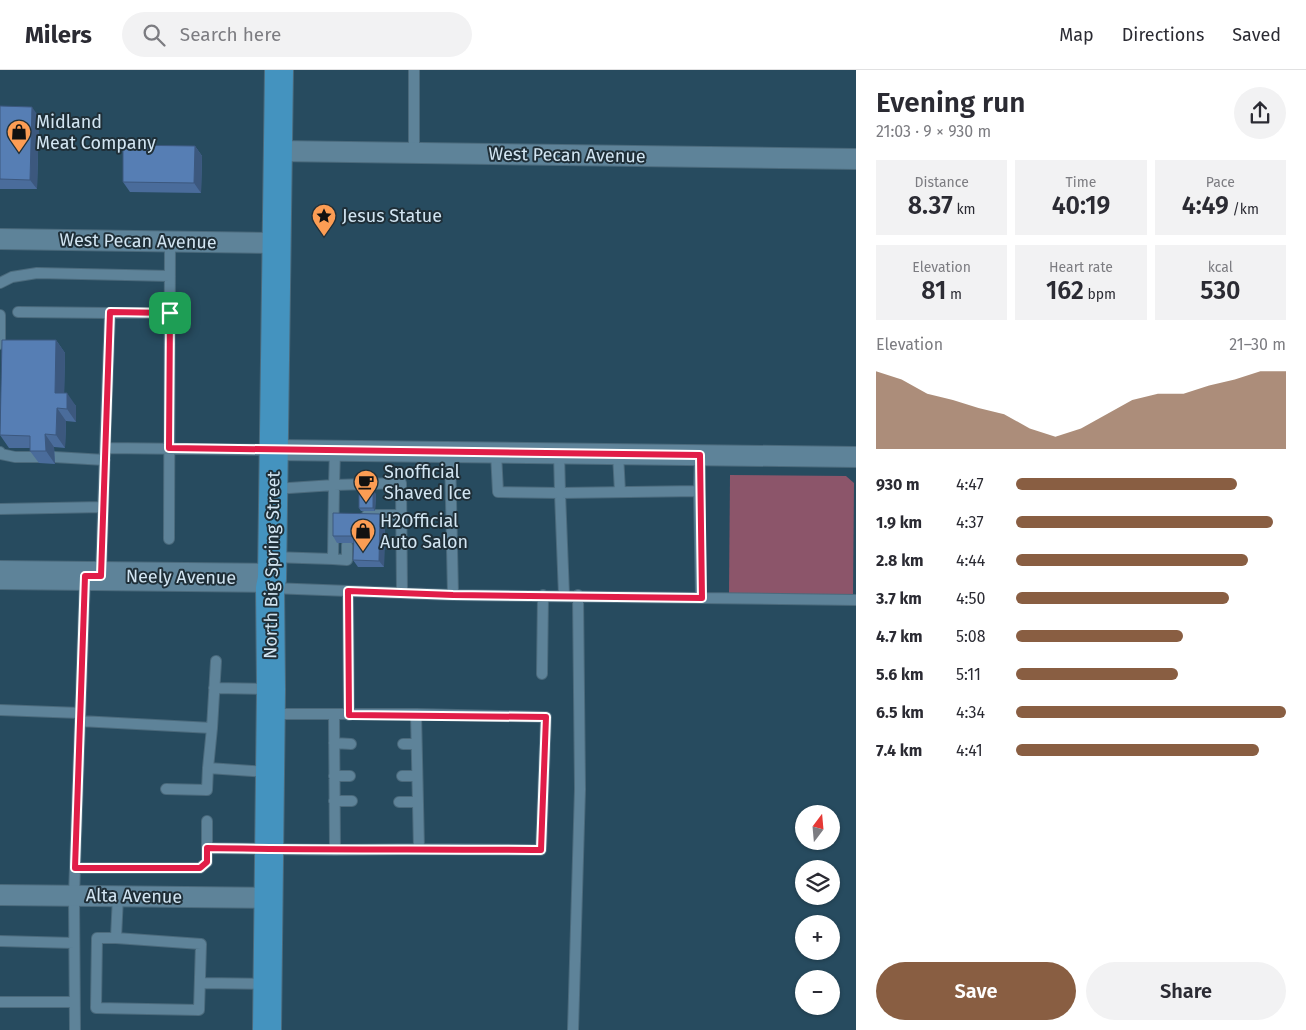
<!DOCTYPE html>
<html lang="en">
<head>
<meta charset="utf-8">
<style>
	body { margin:0; font-family:"Fira Sans",sans-serif; background:#f2f2f3; color:#2b2b33; height:100vh; display:flex; flex-direction:column; font-size:19px; white-space:nowrap }
	* { box-sizing:border-box; margin:0 }
	p { font-size:16px; color:#7c7c81 }
	.icon { flex:none; width:28px; height:28px; fill:none; stroke:currentColor; stroke-width:2; stroke-linecap:round; stroke-linejoin:round }
	.map { position:relative; flex:1; overflow:hidden }
	.details { display:flex; flex-direction:column; background:#fff; width:450px }
	.details>* { flex:none }
	.needle { width:32px; rotate:16deg }
	.fabs { position:absolute; left:795px; top:735px; display:grid; gap:10px }
	.fabs a { display:grid; place-items:center; width:45px; height:45px; border-radius:50%; background:#fff; box-shadow:0 1px 4px #0004; font-size:25px }
	.pin { position:absolute; display:grid; place-items:center; width:42px; height:42px; color:#fff; margin:-21px; border-radius:10px; box-shadow:0 2px 8px #0006 }
	.round { display:grid; place-items:center; flex:none; width:52px; height:52px; border-radius:26px; background:#f2f2f3 }
	.summary { display:flex; align-items:center; justify-content:space-between; height:85px; padding:0 20px }
	h1 { font-size:28px; font-weight:600; line-height:38px }
	.stats { display:grid; grid-template-columns:repeat(3,1fr); gap:8px; height:85px; padding:5px 20px }
	.stats div { display:grid; align-content:center; border-radius:0px; background:#f2f2f3; text-align:center }
	.stats b { font-size:25px; font-weight:600 }
	.stats small { font-size:14px; font-weight:400 }
	.stats p { font-size:14px }
	.chart { height:140px; padding:10px 20px }
	.chart p { display:flex; justify-content:space-between }
	.chart svg { width:100%; height:90px; margin-top:5px; fill:#895e42; opacity:.7 }
	.action { display:flex; gap:10px; margin-top:auto; padding:10px 20px }
	.action a { flex:1; height:58px; border-radius:30px; background:#895e42; color:#fff; font-size:20px; font-weight:600; line-height:58px; text-align:center }
	.action a+a { background:#f2f2f3; color:#2b2b33 }
	ul { padding:0 20px; list-style:none; font-size:16px }
	li { display:grid; grid-template-columns:80px 60px 1fr; align-items:center; height:38px }
	li i { height:12px; border-radius:6px; background:#895e42 }
	header { display:flex; align-items:center; gap:30px; box-sizing:border-box; height:70px; padding:0 25px; background:#fff; border-bottom:1px solid #e1e1e2 }
	header strong { font-size:24px }
	nav { display:flex; gap:28px; margin-inline-start:auto; font-size:18px }
	.search { width:350px; height:45px; background:#f2f2f3; display:flex; align-items:center; gap:12px; box-sizing:border-box; padding:0 18px; border-radius:28px; color:#7c7c81; font-size:19px }
	main { display:flex; flex:1; min-height:0 }
	.map>svg:first-child { display:block }
</style>
</head>
<body>
<header>
<strong>Milers</strong>
<div class="search"><svg class="icon" aria-label="search" viewBox="0 0 24 24"><circle cx="10" cy="10" r="6"/><path d="M15 15l6 6"/></svg>Search here</div>
<nav><a>Map</a><a>Directions</a><a>Saved</a></nav>
</header>
<main>
<div class="map">
<svg width="856" height="960" viewBox="0 0 856 960">
	<rect width="100%" height="100%" fill="#274b5f"/>
	<path fill="#8c556a" d="M730,405l116,1 8,7 -1,112 -124,-2z"/>
	<g fill="none" stroke-linecap="round" stroke-linejoin="round">
		<defs>
			<path id="lane" d="M414,0v83
				M0,213l12,-6 25,-4 133,3
				M18,242l92,1
				M170,243h-60l-5,135 168,2
				M0,245v29
				M0,382l1,2 14,3h24
				M450,382l3,143
				M496,383l2,39 62,1 -1,-40
				M618,384l2,38
				M54,387l51,3
				M274,419l60,-4 1,-34
				M699,421l1,-36
				M0,439l103,-2
				M367,445h34
				M169,469l1,-298
				M272,487l61,2 1,-74 67,-2 1,110
				M333,489l14,1v-15
				M101,505l4,-127
				M271,518l182,7 403,5
				M348,521l1,124
				M564,525l-4,-102 139,-2 2,107
				M542,604l1,-79
				M214,618l57,1
				M0,640l80,3
				M334,644l1,136
				M416,644l130,3 -5,133 -122,-1
				M80,651l132,7 -4,40 60,4
				M212,658l4,-67
				M334,673l17,1
				M403,674h13
				M334,706h16
				M402,706h15
				M166,719l41,1 1,-22
				M334,731h18
				M399,732h19
				M207,778l128,2 84,-1 -3,-135h-145
				M75,798h125l7,-6v-41
				M116,868l85,6 -2,66 -103,-2 1,-70h19l2,-42
				M0,871l74,2
				M200,913l66,1
				M0,932h74
				M75,960l-1,-134 11,-319
				M573,960l7,-241 -2,-194"/>
			<path id="street" d="M278,81l578,8
				M0,169l276,4
				M274,380l582,7
				M0,825l268,3"/>
			<path id="secondary" d="M0,505l272,3"/>
			<path id="highway" d="M267,960l4,-341 -1,-101 2,-10 7,-508"/>
		</defs>
		<use href="#lane" stroke="#4b6a7c" stroke-width="12"/>
		<use href="#street" stroke="#4b6a7c" stroke-width="22"/>
		<use href="#secondary" stroke="#4b6a7c" stroke-width="30"/>
		<use href="#highway" stroke="#4b6a7c" stroke-width="30"/>
		<use href="#lane" stroke="#5e8399" stroke-width="10"/>
		<use href="#street" stroke="#5e8399" stroke-width="20"/>
		<use href="#secondary" stroke="#5e8399" stroke-width="28"/>
		<use href="#highway" stroke="#4493bf" stroke-width="28"/>
	</g>
	<path fill="#4a6c9b" d="M0,36l39,11 -2,72h-37z
		M195,76l7,10 -1,37 -71,-1 -7,-10z
		M56,270l9,13 -1,40 12,13v16l-10,-1 -1,27 -11,-1 1,17 -16,-1 -9,-12v-3h-21l-9,-13z
		M376,424l-1,17h-14l-2,-3z
		M380,444l5,6 -1,47h-26l-5,-7 1,-17h-17l-4,-7z"/>
	<path fill="#3c587e" d="M32,37l7,10 -2,72 -7,-9z
		M195,76l7,10 -1,37 -7,-10z
		M56,270l9,13 -1,52 -9,-12z
		M67,323l9,13v16l-9,-13z
		M57,338l9,13 -1,27 -9,-13z
		M45,364l9,13 1,17 -9,-13z
		M373,420l3,4 -1,17 -2,-3z
		M380,444l5,6 -1,47 -5,-6z"/>
	<path fill="#567eb4" stroke="#3c587e" d="M0,36l32,1 -2,73 -30,-1z
		M123,75l72,1 -1,37 -71,-1z
		M2,270h54l-1,53h12v16l-10,-1 -1,27 -11,-1 1,17h-16v-15l-30,-1z
		M359,420h14v18h-14z
		M333,443l47,1 -1,47 -26,-1 1,-24h-21z"/>
	<g fill="none" stroke-linecap="round" stroke-linejoin="round">
		<defs>
			<path id="route" d="M110,242l60,1 -1,135 531,7 2,143 -249,-3 -105,-4 1,124 197,2 -5,133c-111,-1 -223,0 -334,-2v14l-7,6h-125l10,-292h16z"/>
		</defs>
		<use href="#route" stroke="#fff" stroke-width="10"/>
		<use href="#route" stroke="#e11d48" stroke-width="6"/>
	</g>
	<defs>
		<symbol id="shop-pin" viewBox="-11 -11 22 30"><path d="M0 17L-7.5 6A9.5 9.5 0 1 1 7.5 6Z" fill="#fc9d54" stroke="#1f2f38"/><path d="M-5-2.5h2.3a2.7 3.5 0 0 1 5.4 0H5L5.5 6h-11ZM-1.5-2.5h3a1.5 2.3 0 0 0-3 0Z" fill="#111"/></symbol>
		<symbol id="sight-pin" viewBox="-11 -11 22 30"><path d="M0 17L-7.5 6A9.5 9.5 0 1 1 7.5 6Z" fill="#fc9d54" stroke="#1f2f38"/><path d="M0-6L1.8-2.2L6-1.7L2.9 1.2L3.7 5.4L0 3.3L-3.7 5.4L-2.9 1.2L-6-1.7L-1.8-2.2Z" fill="#111"/></symbol>
		<symbol id="cafe-pin" viewBox="-11 -11 22 30"><path d="M0 17L-7.5 6A9.5 9.5 0 1 1 7.5 6Z" fill="#fc9d54" stroke="#1f2f38"/><path d="M-5.5-4.5H6V0H3Q3 3.5 0 3.5H-2.5Q-5.5 3.5-5.5 0ZM3-3.2v2h1.7v-2ZM-6 4.5H4V6H-6Z" fill="#111"/></symbol>
	</defs>
	<g fill-rule="evenodd">
		<use href="#shop-pin" x="5" y="48" width="28" height="38"/>
		<use href="#sight-pin" x="310" y="132" width="28" height="38"/>
		<use href="#cafe-pin" x="352" y="398" width="28" height="38"/>
		<use href="#shop-pin" x="349" y="447" width="28" height="38"/>
	</g>
	<g text-anchor="middle" stroke-width="4" stroke-linejoin="round" paint-order="stroke">
		<g font-size="18" fill="#d2e5f2" stroke="#1f2f38" text-anchor="start">
			<text x="36" y="58">Midland<tspan x="36" dy="21">Meat Company</tspan></text>
			<text x="342" y="152">Jesus Statue</text>
			<text x="384" y="408">Snofficial<tspan x="384" dy="21">Shaved Ice</tspan></text>
			<text x="380" y="457">H2Official<tspan x="380" dy="21">Auto Salon</tspan></text>
		</g>
		<g font-size="18" fill="#d2e5f2" stroke="#1f2f38">
			<text transform="translate(567 85) rotate(1)" y="6">West Pecan Avenue</text>
			<text transform="translate(138 171) rotate(1)" y="6">West Pecan Avenue</text>
			<text transform="translate(272 495) rotate(-89)" y="6">North Big Spring Street</text>
			<text transform="translate(181 507) rotate(1)" y="6">Neely Avenue</text>
			<text transform="translate(134 826) rotate(1)" y="6">Alta Avenue</text>
		</g>
	</g>
</svg>
<div class="fabs">
<a><svg class="needle" viewBox="-14 -14 28 28"><path d="M0-13l5 13h-10z" fill="#e53935"/><path d="M0 13l5-13h-10z" fill="#7c7c81"/></svg></a>
<a><svg class="icon" aria-label="layers" viewBox="0 0 24 24"><path d="M12 4l9 5-9 5-9-5zM3 14l9 5 9-5"/></svg></a>
<a>+</a>
<a>−</a>
</div>
<div class="pin" style="left:170px;top:243px;background:#1e9e55"><svg class="icon" aria-label="arrive" viewBox="0 0 24 24"><path d="M6 21V4h12l-3 4 3 4H6"/></svg></div>
</div>
<section class="details">
<div class="summary"><div><h1>Evening run</h1><p>21:03 · 9 × 930 m</p></div><a class="round"><svg class="icon" aria-label="share" viewBox="0 0 24 24"><path d="M12 15V3M7 8l5-5 5 5M5 13v7h14v-7"/></svg></a></div>
<div class="stats">
<div><p>Distance</p><b>8.37<small> km</small></b></div>
<div><p>Time</p><b>40:19</b></div>
<div><p>Pace</p><b>4:49<small> /km</small></b></div>
</div>
<div class="stats">
<div><p>Elevation</p><b>81<small> m</small></b></div>
<div><p>Heart rate</p><b>162<small> bpm</small></b></div>
<div><p>kcal</p><b>530</b></div>
</div>
<div class="chart"><p><span>Elevation</span>21–30 m</p>
<svg viewBox="0 0 160 44" preserveAspectRatio="none"><path d="M0 44V6L10 10L20 17L30 20L40 24L50 27L60 34L70 38L80 34L90 27L100 20L110 17L120 17L130 13L140 10L150 6L160 6V44z"/></svg>
</div>
<ul>
<li><b>930 m</b>4:47<i style="width:82%"></i></li>
<li><b>1.9 km</b>4:37<i style="width:95%"></i></li>
<li><b>2.8 km</b>4:44<i style="width:86%"></i></li>
<li><b>3.7 km</b>4:50<i style="width:79%"></i></li>
<li><b>4.7 km</b>5:08<i style="width:62%"></i></li>
<li><b>5.6 km</b>5:11<i style="width:60%"></i></li>
<li><b>6.5 km</b>4:34<i style="width:100%"></i></li>
<li><b>7.4 km</b>4:41<i style="width:90%"></i></li>
</ul>
<div class="action"><a>Save</a><a>Share</a></div>
</section>
</main>
</body>
</html>
